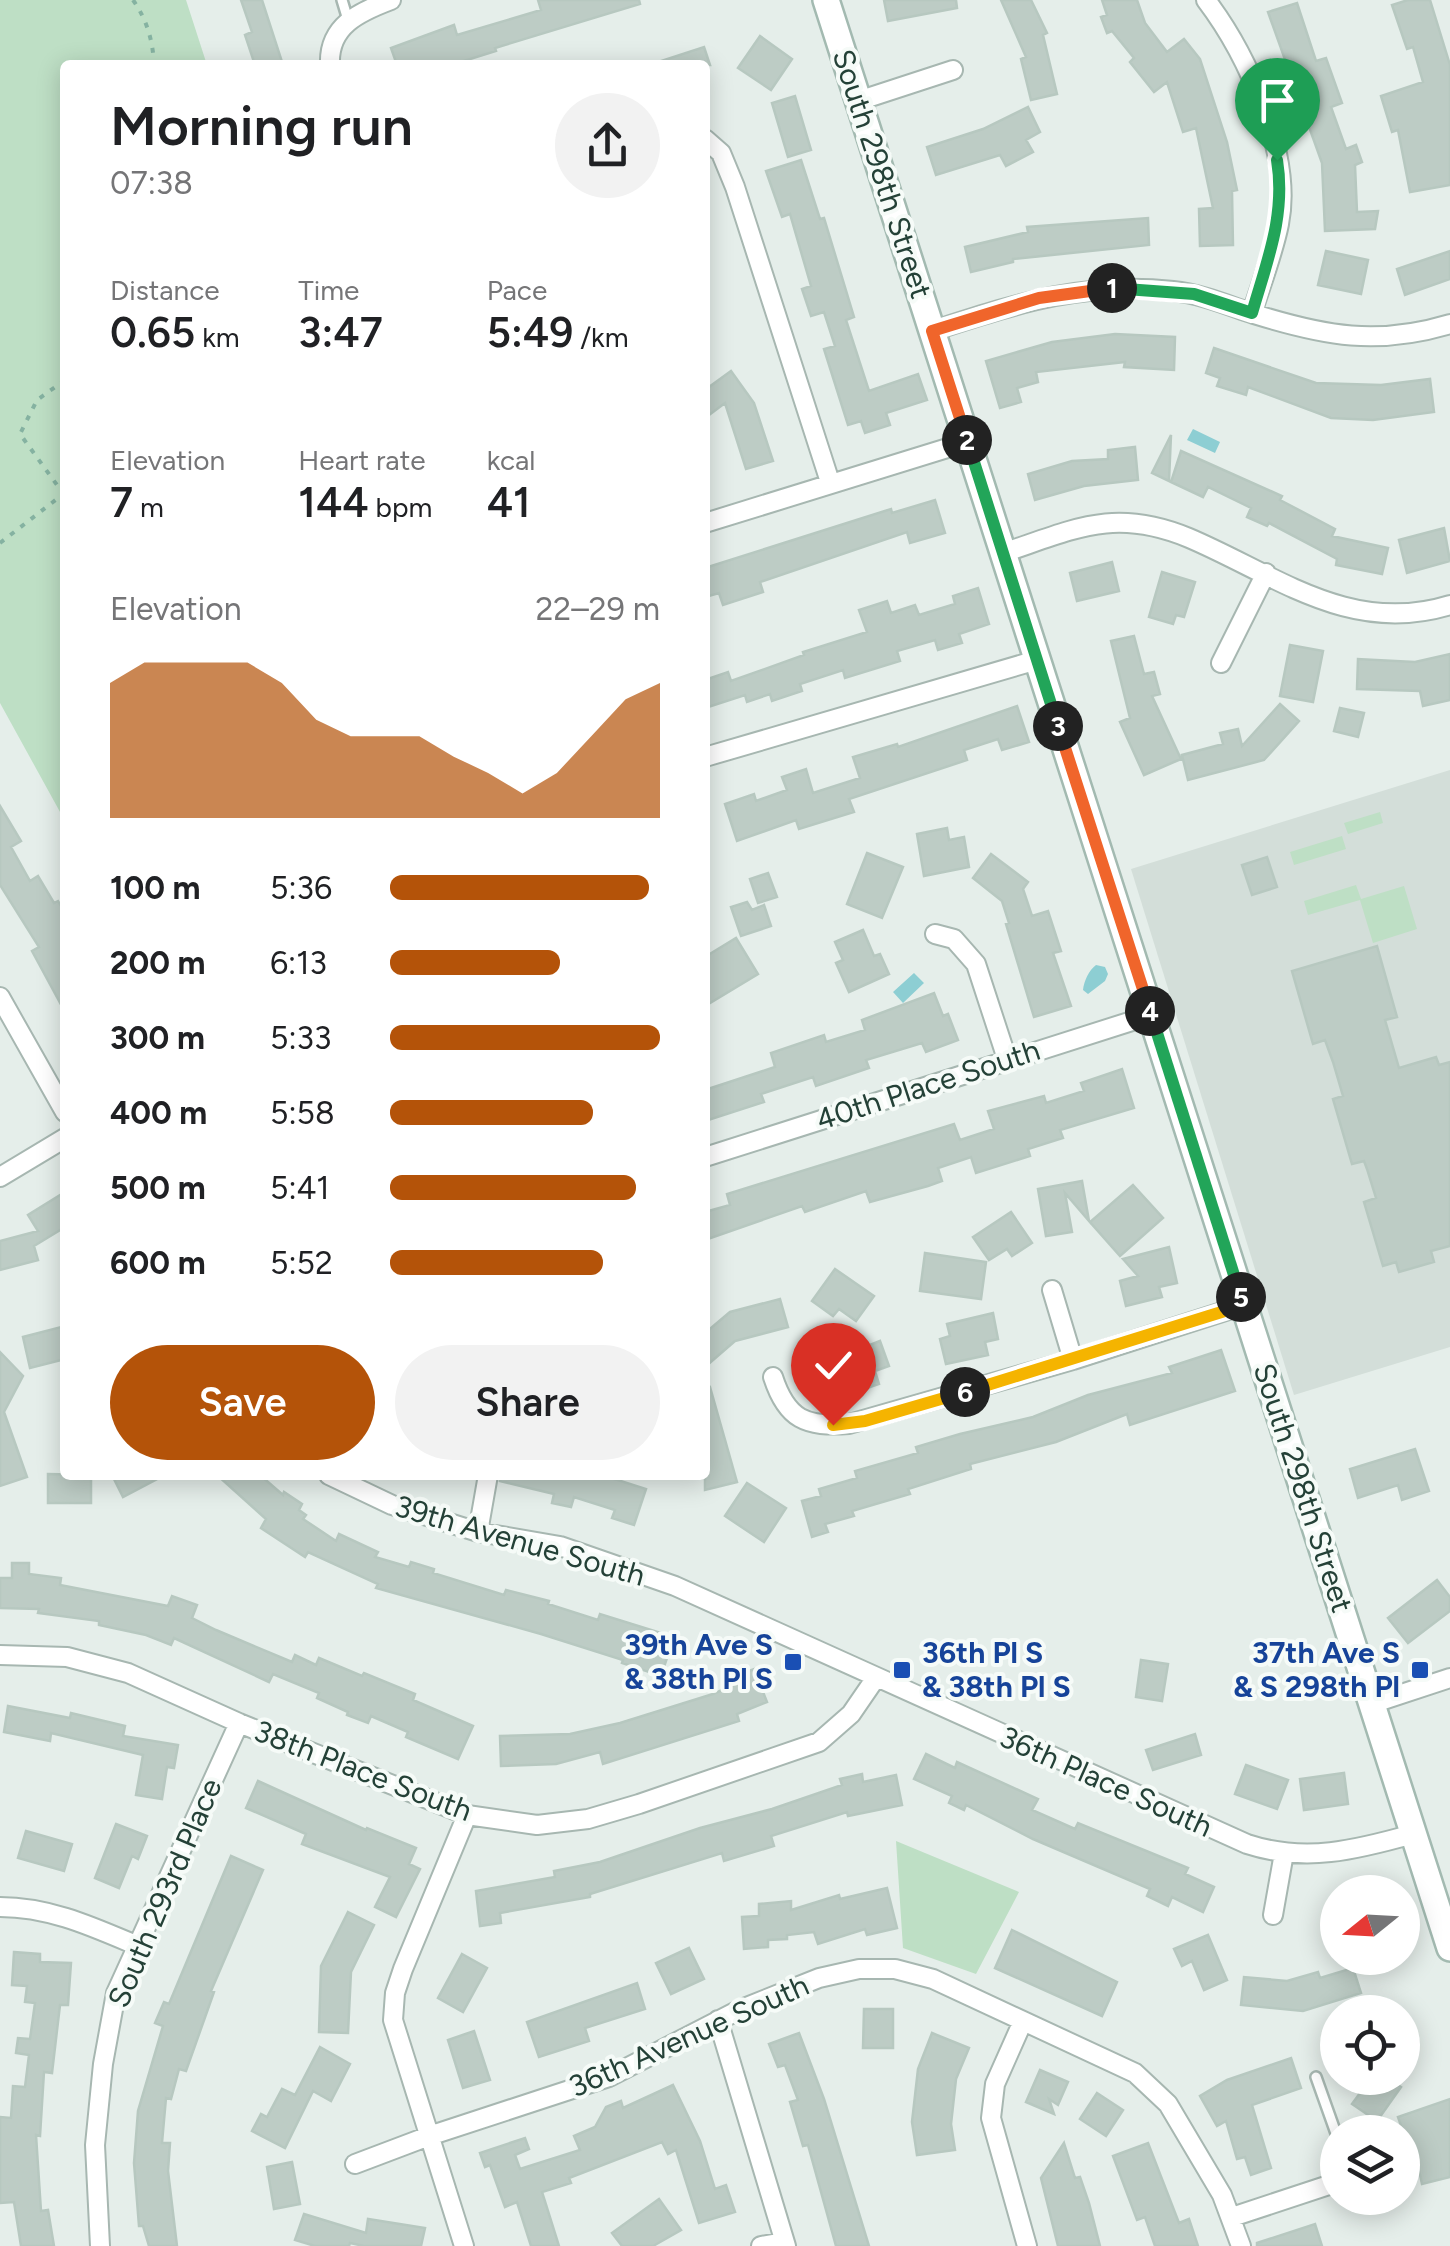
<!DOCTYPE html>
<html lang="en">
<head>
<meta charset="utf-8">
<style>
	body { margin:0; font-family:Figtree,sans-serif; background:#f2f2f2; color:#202124; height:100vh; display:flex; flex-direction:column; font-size:38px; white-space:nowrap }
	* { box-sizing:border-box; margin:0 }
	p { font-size:32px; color:#757577 }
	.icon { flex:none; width:55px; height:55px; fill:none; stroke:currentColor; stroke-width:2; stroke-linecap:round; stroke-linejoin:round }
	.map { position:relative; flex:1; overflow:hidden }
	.sheet { position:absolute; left:60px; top:60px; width:650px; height:1420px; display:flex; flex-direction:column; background:#fff; border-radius:10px; box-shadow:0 5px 25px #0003 }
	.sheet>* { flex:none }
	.needle { width:65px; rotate:252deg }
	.fabs { position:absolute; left:1320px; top:1875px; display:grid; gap:20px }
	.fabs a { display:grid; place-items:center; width:100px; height:100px; border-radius:50%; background:#fff; box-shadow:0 5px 25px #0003; font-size:50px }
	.pin { position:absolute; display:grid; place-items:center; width:85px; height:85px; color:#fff; margin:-102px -42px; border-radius:50% 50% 50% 0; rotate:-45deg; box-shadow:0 0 10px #0007 }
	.pin .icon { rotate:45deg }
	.km { position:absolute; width:50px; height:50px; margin:-25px; border-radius:50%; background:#222; color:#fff; font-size:28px; line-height:50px; text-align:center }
	.round { display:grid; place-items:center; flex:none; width:105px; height:105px; border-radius:52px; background:#f2f2f2 }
	.head { display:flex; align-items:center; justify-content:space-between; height:170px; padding:0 50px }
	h1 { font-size:55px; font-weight:600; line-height:75px }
	.metrics { display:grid; grid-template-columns:repeat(3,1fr); gap:15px; height:170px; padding:10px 50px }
	.metrics div { display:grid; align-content:center }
	.metrics b { font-size:42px; font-weight:600 }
	.metrics small { font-size:28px; font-weight:400 }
	.metrics p { font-size:28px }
	.chart { height:280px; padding:20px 50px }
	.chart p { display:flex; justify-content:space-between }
	.chart svg { width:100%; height:180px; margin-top:10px; fill:#b45309; opacity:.7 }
	.cta { display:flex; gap:20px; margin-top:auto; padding:20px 50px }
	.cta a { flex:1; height:115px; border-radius:60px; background:#b45309; color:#fff; font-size:40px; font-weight:600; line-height:115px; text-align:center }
	.cta a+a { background:#f2f2f2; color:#202124 }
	ul { padding:0 50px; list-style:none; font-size:32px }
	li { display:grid; grid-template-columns:160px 120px 1fr; align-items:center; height:75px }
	li i { height:25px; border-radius:12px; background:#b45309 }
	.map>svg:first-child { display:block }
</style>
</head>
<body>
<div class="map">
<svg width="1450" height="2246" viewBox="0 0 1450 2246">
	<rect width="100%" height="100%" fill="#e5eeea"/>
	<path fill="#d3ded9" d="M1450,770v577l-156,48 -163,-526z"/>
	<path fill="#bedfc5" d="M0,0h186l21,65h-142v756l-65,-118z
		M1380,812l3,11 -35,11 -4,-11z
		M1342,836l4,13 -52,16 -4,-13z
		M1356,885l5,14 43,-13 13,43 -44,14 -13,-43 -52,15 -4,-14z
		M896,1841l123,51 -43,82 -73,-26z"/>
	<path fill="#8dced3" d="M1193,429l27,13 -5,11 -28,-13z
		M1096,965l9,2 3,7 -3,7 -17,13 -5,-4c1,-9 6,-20 13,-25z
		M914,973l10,10 -21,20 -10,-11z"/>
	<path fill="#bdccc5" stroke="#b7c8c0" stroke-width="2.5" d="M241,0h21l21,65h-28l-10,-30 7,-3z
		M538,0h101l1,4 -145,44 1,3 -45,14h-54l-6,-17 63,-23 3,10 84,-25z
		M884,0h72l1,8 -69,13z
		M1001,0h30l16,33 -4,2 14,59 -26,6 -10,-41 5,-2z
		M1102,0h35l8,23 22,29 17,-13 16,20 27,83 10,48 -5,1 1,54 -33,1 -1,-37 14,-1 -17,-80 -13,4 -16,-50 -13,10 -24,-30 4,-4 -22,-27 -5,2 -6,-16 6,-2z
		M1408,0h22l20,65v120l-40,7 -12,-62 -6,2 -11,-36 42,-14 -10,-35 -6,2 -15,-44z
		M1297,3l19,58 10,-3 16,45 -11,4 15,42 10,-4 6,17 -7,3 2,47 21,-1 -3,18 -50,2 -3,-68 -54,-151z
		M760,36l32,23 -21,31 -33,-22z
		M704,47l6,18h-51l-1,-3z
		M795,96l16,54 -23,7 -16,-54z
		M1028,107l12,25 -14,8 7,12 -27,14 -6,-11 -64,20 -9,-28 56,-18z
		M801,160l19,59 4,-1 30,99 -8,3 23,71 49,-17 9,26 -41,13 4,12 -25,8 -4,-12 -13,4 -24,-76 11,-3 -11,-34 -13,4 -9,-27 9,-3 -21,-72 -8,3 -16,-46z
		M1148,218l1,27 -136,14v3l-42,10 -6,-25 63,-15 -1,-5z
		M1326,251l42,9 -7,34 -43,-9z
		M1450,251v28l-45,16 -8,-26z
		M1115,334l60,3 -1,33 -50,-3 1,-5 -89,10 2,10 -21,6 4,14 -21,6 -14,-47 66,-19z
		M1214,348l102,35 65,2 49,-6 4,33 -61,8 -42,-2 -83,-31 -2,8 -29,-9 3,-8 -14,-5z
		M731,371l23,32 19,58 -27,8 -21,-66 -20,15v-28z
		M1171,435l-2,46 -17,-8z
		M1135,447l3,33 -54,6 -49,14 -7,-26 44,-13 36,-2v-9z
		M1181,451l101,45 -2,4 55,29 -3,7 56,12 -6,26 -46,-9 1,-6 -68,-36 -2,3 -20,-9 4,-9 -43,-21 -5,10 -32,-15z
		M935,500l10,33 -35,10 -3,-11 -147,50 3,10 -40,13 -4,-12 -14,4v-29l186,-59 1,4z
		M1444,528l6,33 -43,12 -8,-33z
		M1112,562l7,29 -42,10 -7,-28z
		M1162,572l33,10 -11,35 -8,-2 -3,9 -24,-7z
		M978,588l11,36 -30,10 3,9 -24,7 -3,-10 -38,11 3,10 -55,17 -2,-8 -43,14 2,7 -30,10 -2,-7 -23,8 -2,-7 -40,13v-28l23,-8 3,9 73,-26 -1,-3 64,-20 -8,-22 28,-9 4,12 24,-8 4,10 36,-11 -2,-8z
		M1134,636l10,38 10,-2 6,22 -8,2 29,63 -37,16 -24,-53 10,-4 -19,-77z
		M1290,645l33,6 -10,51 -33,-6z
		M1450,654v46l-27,6 -3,-15 -63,-2 1,-30 57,3z
		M1280,704l19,17 -35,39 -76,20 -6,-25 41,-11 -3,-11 18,-4 4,17z
		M1017,706l12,36 -27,8 -4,-11 -34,11 3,10 -118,39 5,13 -55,17 -3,-9 -59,21 -12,-37 29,-10 2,7 31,-11 -5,-13 24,-8 7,24 47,-15 -7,-21 44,-13 1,3z
		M1340,708l24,5 -6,24 -24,-6z
		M0,806l21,35 -10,6 19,34 8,-5 16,27 4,-2 7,11v100l-33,-61 7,-4 -39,-62z
		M947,828l2,12 15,-3 5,30 -45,9 -7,-42z
		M867,853l36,14 -21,51 -35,-14z
		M991,854l37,28 -5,7 9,27 16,-5 13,40 -8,2 18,53 -37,11 -28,-93 3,-1 -7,-22 -29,-23z
		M1267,857l10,30 -25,8 -10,-30z
		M768,873l9,24 -19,6 -8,-24z
		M747,902l5,8 12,-5 7,21 -30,10 -10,-29z
		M863,930l11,26 6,-2 9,20 -40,18 -13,-29 7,-3 -8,-18z
		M736,938l22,36 -53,32v-49z
		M1377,946l20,71 -12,3 14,48 37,-11 3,8 11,-3v184l-19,5 3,11 -35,10 -3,-10 -13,4 -19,-64 12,-4 -9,-29 -3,-8 -12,3 -19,-65 10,-3 -10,-34 -8,-22 -12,4 -21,-73z
		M934,993l9,23 5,-2 10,26 -32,12 -4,-9 -56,17 3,8 -53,18 -3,-9 -52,17 3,8 -59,19v-31l70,-23 -4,-14 53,-18 2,7 39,-12 -3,-10z
		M1122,1069l12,39 -74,22 3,8 -35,11 2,7 -54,17 -5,-16 -33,11 4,13 -14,5 -58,16 -4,-11 -61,21 -3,-6 -97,34v-28l25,-7 -3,-11 227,-70 6,16 34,-11 -6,-18 56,-15 2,7 38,-12 -3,-8z
		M1082,1181l7,40 -24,-28 7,39 -26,4 -8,-47z
		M1133,1185l30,33 -43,38 -30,-34z
		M65,1192v35l-31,19 4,14 -38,10v-29l38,-10 -10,-16z
		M1011,1212l21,31 -20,13 -5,-7 -18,11 -16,-23z
		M1169,1247l8,36 -18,4 3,10 -36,9 -6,-25 18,-5 -15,-17z
		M925,1253l61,9 -5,37 -61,-8z
		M835,1269l39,27 -18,25 -17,-12 -6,7 -21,-15z
		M780,1299l8,28 -53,14 -30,26v-34l25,-21z
		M993,1313l5,26 -13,3 3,13 -42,9 -6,-25 10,-3 -3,-12z
		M65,1326v33l-35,9 -7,-31z
		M880,1341l9,25 -14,5 4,13 -29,10 -13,-36z
		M1221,1350l14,41 -105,34 -3,-11 -71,28 -86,22 1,5 -63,20 2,5 -58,17 2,5 -29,8 3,8 -16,5 -10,-36 19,-5 -2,-7 38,-11 -2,-7 63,-18 -2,-6 44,-13 73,-17 55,-22 84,-22 -3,-6z
		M0,1352l23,24 -19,36 23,65 -27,9z
		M710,1387l27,95 -32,8v-102z
		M1415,1449l14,42 -27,9 -4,-15 -40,13 -8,-29z
		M48,1474l43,1v28h-43z
		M112,1475h53l-42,22z
		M217,1475h43l23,20 1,-3 18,12 -3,6 7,5 -3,4 33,22 3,-7 39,18 -3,5 34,10 2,-5 23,7 -1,4 71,22 2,-5 43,11 -1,3 50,16 2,-6 74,23 -13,39 -39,-13 1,-3 -82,-26 -165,-46 2,-4 -70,-32 -3,5 -44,-29 5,-9z
		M501,1475h101l44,14 -12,36 -22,-7 3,-8 -41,-13 -3,10 -19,-4 2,-9 -54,-13z
		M747,1483l39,25 -22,34 -39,-26z
		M12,1563h17v11l32,4 -1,7 108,21 4,-10 25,9 -5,13 24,12 76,32 3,-7 21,10 3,-7 43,18 2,-3 51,21 -2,6 60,26 -15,33 -52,-22 2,-5 -37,-16 -3,7 -21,-8 1,-3 -31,-14 2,-5 -46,-19 -4,8 -95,-44 -3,7 -25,-10 -47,-10v-4l-61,-8 1,-4 -39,-1v-30h12z
		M1437,1580l13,17v14l-42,32 -20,-25z
		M1141,1660l27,4 -6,37 -26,-4z
		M754,1669l13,33 -30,12 2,7 -136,43 -3,-12 -44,12 -55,2 -1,-30 70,-2 50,-11 93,-29 23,-10 -3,-7z
		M8,1706l62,12 1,-5 54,13 -2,10 55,9 -4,23 -7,-1 -5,32 -26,-4 7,-40 -92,-22 -1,8 -46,-9z
		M1195,1734l6,21 -48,15 -7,-20z
		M926,1754l29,14 2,-6 81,37 -6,11 43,19 3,-6 110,45 -3,6 29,13 -11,25 -31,-15 -4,9 -21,-10 3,-7 -117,-50 -67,-34 -2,5 -15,-7 3,-7 -38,-17z
		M1246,1765l42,15 -11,29 -42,-15z
		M1344,1773l4,31 -44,6 -4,-31z
		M862,1774l1,8 33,-7 6,30 -54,11 -1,-4 -76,24 3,10 -50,15 -2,-8 -132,41v3l-90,16 1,10 -21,3 -4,-35 79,-14 -1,-6 46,-9 100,-34 72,-19 70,-24 -2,-6z
		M258,1781l108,49 1,-2 49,20 -7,16 11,5 -24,48 -21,-10 15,-30 -88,-33 4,-10 -60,-26z
		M116,1824l31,12 -9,23 -6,-3 -13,32 -24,-10z
		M26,1831l46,13 -8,27 -46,-13z
		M231,1856l32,14 -52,121 3,1 -28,79 -7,-2 -8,30 -5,-1 -4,45h8l-2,28 9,75h-28l-6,-20h-4l-5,-63 4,-52 25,-85 -8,-3 9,-21 5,2z
		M887,1888l10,40 -30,7 -2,-6 -47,15 -4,-12 -27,3v4l-19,1v7l-24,2 -2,-32 17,-1v-12l32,-3v9l48,-15 1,4z
		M348,1912l26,13 -23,47 -3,61 -29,-1 2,-66z
		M1012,1930l105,52 -15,34 -107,-48z
		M1208,1935l19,45 -23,10 -12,-29 -10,5 -8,-17z
		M689,1948l15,31 -33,15 -15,-31z
		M14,1952l26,2v8l31,1 -3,42h-8l-8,68 -8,-1 -4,64 -4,-1 5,76 7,-1 6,36h-33l-7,-44 -14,1v-86l11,1 2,-32 12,1 4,-32 -13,-2 2,-15 12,1 5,-36 -10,-1 2,-16 -15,-1z
		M462,1954l25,14 -24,44 -25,-14z
		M1353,1968l8,25 -58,18 -62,-6 3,-28 43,4 31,-9 2,6z
		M637,1983l8,26 -60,19 4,13 -50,16 -12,-35z
		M864,2009h29v39h-30z
		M474,2031l16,49 -27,8 -15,-48z
		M799,2033l25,66 45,147h-33l-28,-101 -5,1 -13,-44 8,-2 -13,-35 -7,2 -9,-23z
		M932,2033l37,15 -13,31 -5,45 4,26 -38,5 -5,-33 6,-53z
		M320,2047l30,17 -19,37 -18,-10 -28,57 -33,-17 9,-17 6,3 15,-28 13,6z
		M1291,2058l10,30 -49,17 19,63 -20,7 -6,-18 -8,2 -11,-38 -9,5 -17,-30 27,-16z
		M1040,2070l28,12 -10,23 -9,-6 5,15 -28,-12z
		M1371,2078h16l14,9 -24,34 -25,-17z
		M673,2085l27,56 15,48 11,-4 9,27 -36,11 -23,-73 -8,4 -6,-12 -93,36 2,5 -29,9 17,54h-28l-14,-44 -12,5 -15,-42 -5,2 -5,-14 45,-15 4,11 -14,6 5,14 60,-19 -6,-14 21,-9 11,-20 15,-6 2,7z
		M1097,2093l26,17 -17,26 -26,-17z
		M1450,2099v78l-28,7 -8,-37 -5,2 -11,-32z
		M1064,2143l11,35 5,-1 9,26 11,43h-42l-17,-68z
		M1148,2143l31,80 10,-4 9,27h-43l-10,-29 -8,3 -24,-64z
		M292,2162l8,42 -26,5 -7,-42z
		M659,2199l22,31 -28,16h-31l-10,-13z
		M304,2214l62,19 2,-14 57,9 -4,18h-57l-14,-3 -1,3h-34l-20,-6z
		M1315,2224l7,22h-65v-3z"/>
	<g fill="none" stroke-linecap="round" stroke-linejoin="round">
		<defs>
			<path id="lane" d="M342,0l6,20
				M1316,2077l22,62"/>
			<path id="street" d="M1206,0c41,54 87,154 73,224 -6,30 -18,60 -27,89
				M330,65c-2,-39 29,-53 61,-65
				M858,101l95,-31
				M705,139l16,14 14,34 95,295
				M932,331c84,-27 151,-50 241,-40 28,3 54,14 81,23 71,22 123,32 196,10
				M705,523l262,-81
				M1003,553c72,-24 111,-46 186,-15 87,37 161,98 261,67
				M1221,663l45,-90
				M705,757l332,-97
				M935,934l19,5 22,25 31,95
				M0,997l65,115
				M705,1157l446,-142
				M0,1177l65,-39
				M1052,1290l21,70
				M773,1377c14,43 33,50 76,47l224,-64 171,-55
				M329,1475l63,30 86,27 82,14 115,40 572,258c58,19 109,6 166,-10
				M478,1532l10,-57
				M0,1655l67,2 61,16 111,50 228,92 70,10 51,-6 51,-15 180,-62 32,-28 24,-35
				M1371,1704l79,-26
				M0,1907c50,0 93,20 138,39
				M1273,1915l11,-62
				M718,2020l68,226
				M1023,2021l-28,63 -4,34 36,128
				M355,2164l74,-28 180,-59 130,-67 80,-32 40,-9h36l38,10 202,94 33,31 54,91 19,51
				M1232,2217l106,-35
				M100,2246l-5,-101 8,-81 13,-71 123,-270
				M464,2246l-71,-226 2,-27 8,-24 64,-154
				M761,2246l17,-3 7,3"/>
			<path id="secondary" d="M826,0l624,1948"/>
		</defs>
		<use href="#lane" stroke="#a7b7b1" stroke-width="14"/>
		<use href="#street" stroke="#a7b7b1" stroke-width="22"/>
		<use href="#secondary" stroke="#a3bab1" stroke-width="30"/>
		<path stroke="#85b2a1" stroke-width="4" stroke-dasharray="5 8" stroke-linecap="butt" d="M133,0c14,20 20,41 21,65
			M65,380l-28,20 -17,34 45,62
			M0,543l62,-48"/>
		<use href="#lane" stroke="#fff" stroke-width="9"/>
		<use href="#street" stroke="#fff" stroke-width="18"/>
		<use href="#secondary" stroke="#fff" stroke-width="25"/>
	</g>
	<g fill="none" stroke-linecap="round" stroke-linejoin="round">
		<defs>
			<path id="split-1" d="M1112,288l82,6 58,19c15,-52 34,-98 25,-153"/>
			<path id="split-2" d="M967,440l-35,-109 107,-33 73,-10"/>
			<path id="split-3" d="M967,440l91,286"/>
			<path id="split-4" d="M1058,726l92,285"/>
			<path id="split-5" d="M1150,1011l91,286"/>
			<path id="split-6" d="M965,1392l279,-87 -3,-8"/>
			<path id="split-7" d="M833,1425l32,-4 100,-29"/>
		</defs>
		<use href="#split-1" stroke="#fff" stroke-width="20"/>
		<use href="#split-2" stroke="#fff" stroke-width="20"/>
		<use href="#split-3" stroke="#fff" stroke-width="20"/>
		<use href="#split-4" stroke="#fff" stroke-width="20"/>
		<use href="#split-5" stroke="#fff" stroke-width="20"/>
		<use href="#split-6" stroke="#fff" stroke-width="20"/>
		<use href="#split-7" stroke="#fff" stroke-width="20"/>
		<use href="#split-1" stroke="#22a559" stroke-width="12"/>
		<use href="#split-2" stroke="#f0652b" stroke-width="12"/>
		<use href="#split-3" stroke="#22a559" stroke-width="12"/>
		<use href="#split-4" stroke="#f0652b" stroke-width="12"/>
		<use href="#split-5" stroke="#22a559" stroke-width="12"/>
		<use href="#split-6" stroke="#f5b400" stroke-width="12"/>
		<use href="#split-7" stroke="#f5b400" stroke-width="12"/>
	</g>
	<g fill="#1a4fb4" stroke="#f6fbf8" stroke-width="4">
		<rect x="783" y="1652" width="20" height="20" rx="5"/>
		<rect x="892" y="1660" width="20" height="20" rx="5"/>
		<rect x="1410" y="1660" width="20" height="20" rx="5"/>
	</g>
	<g text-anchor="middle" stroke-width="8" stroke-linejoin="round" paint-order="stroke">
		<g font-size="30" fill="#244137" stroke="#f6fbf8">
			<text transform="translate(882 174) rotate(72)" y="10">South 298th Street</text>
			<text transform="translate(928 1085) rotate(-18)" y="10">40th Place South</text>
			<text transform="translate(1303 1488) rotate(72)" y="10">South 298th Street</text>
			<text transform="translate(520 1541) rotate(16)" y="10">39th Avenue South</text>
			<text transform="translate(363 1771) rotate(21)" y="10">38th Place South</text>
			<text transform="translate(1106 1782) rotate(24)" y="10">36th Place South</text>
			<text transform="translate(165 1893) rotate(-67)" y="10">South 293rd Place</text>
			<text transform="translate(689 2036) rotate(-24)" y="10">36th Avenue South</text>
		</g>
		<g font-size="30" font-weight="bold" fill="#164399" stroke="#f6fbf8" text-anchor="end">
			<text x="773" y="1655">39th Ave S<tspan x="773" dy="34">&amp; 38th Pl S</tspan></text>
			<text x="922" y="1663" text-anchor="start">36th Pl S<tspan x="922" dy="34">&amp; 38th Pl S</tspan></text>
			<text x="1400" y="1663">37th Ave S<tspan x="1400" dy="34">&amp; S 298th Pl</tspan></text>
		</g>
	</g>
</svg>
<div class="fabs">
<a><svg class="needle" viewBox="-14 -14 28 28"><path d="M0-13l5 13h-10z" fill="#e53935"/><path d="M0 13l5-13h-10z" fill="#757577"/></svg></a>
<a><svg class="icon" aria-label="locate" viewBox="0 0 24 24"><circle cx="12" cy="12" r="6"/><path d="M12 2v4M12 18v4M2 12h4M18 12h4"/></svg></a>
<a><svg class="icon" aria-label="layers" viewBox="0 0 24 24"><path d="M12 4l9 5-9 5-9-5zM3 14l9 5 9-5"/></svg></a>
</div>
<div class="pin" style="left:1277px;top:160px;background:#1e9e55"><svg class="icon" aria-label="arrive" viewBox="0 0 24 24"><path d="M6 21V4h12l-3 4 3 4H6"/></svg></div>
<div class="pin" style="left:833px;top:1425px;background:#d93025"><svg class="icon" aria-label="check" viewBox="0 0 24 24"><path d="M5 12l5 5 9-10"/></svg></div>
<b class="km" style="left:1112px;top:288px">1</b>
<b class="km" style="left:967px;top:440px">2</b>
<b class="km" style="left:1058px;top:726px">3</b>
<b class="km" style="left:1150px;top:1011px">4</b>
<b class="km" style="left:1241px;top:1297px">5</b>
<b class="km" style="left:965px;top:1392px">6</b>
<section class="sheet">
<div class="head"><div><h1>Morning run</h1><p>07:38</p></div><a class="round"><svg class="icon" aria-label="share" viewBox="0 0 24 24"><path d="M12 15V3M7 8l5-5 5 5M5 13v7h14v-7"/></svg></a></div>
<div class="metrics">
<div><p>Distance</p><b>0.65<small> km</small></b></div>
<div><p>Time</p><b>3:47</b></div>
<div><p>Pace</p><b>5:49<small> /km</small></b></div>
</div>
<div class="metrics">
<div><p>Elevation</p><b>7<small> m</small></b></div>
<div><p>Heart rate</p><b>144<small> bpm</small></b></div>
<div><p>kcal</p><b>41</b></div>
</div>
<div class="chart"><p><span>Elevation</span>22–29 m</p>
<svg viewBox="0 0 160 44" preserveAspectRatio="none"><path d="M0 44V11L10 6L20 6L30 6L40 6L50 11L60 20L70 24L80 24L90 24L100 29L110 33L120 38L130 33L140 24L150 15L160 11V44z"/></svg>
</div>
<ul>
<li><b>100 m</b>5:36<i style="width:96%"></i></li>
<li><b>200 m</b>6:13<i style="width:63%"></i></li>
<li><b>300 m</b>5:33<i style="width:100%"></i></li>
<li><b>400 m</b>5:58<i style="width:75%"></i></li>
<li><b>500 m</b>5:41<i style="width:91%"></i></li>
<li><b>600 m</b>5:52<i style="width:79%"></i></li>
</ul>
<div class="cta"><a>Save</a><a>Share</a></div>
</section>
</div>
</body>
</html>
